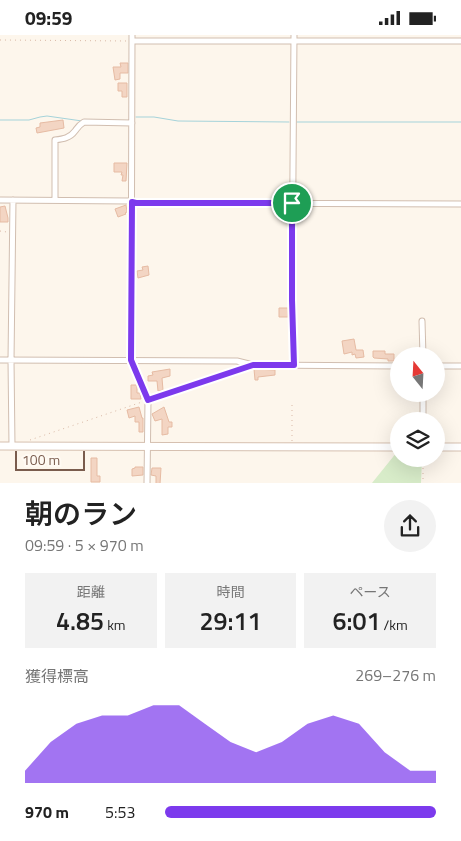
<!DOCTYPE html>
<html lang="ja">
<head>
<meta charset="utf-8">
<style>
	body { margin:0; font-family:"Titillium Web","Noto Sans JP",sans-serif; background:#f2f2f2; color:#222; height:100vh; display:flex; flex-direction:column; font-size:19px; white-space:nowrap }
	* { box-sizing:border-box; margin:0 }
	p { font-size:16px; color:#767676 }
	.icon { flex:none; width:28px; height:28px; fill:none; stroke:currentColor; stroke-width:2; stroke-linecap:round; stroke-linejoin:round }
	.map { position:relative; height:448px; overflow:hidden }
	.details { display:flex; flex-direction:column; background:#fff; flex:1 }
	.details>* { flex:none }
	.needle { width:32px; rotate:342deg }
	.controls { position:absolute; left:390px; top:312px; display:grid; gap:10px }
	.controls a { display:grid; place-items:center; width:55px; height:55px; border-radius:50%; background:#fff; box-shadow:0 5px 20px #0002; font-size:25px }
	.scale { position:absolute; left:15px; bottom:12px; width:70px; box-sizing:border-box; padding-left:5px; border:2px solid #7a5c4d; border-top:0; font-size:14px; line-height:18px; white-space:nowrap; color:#7a5c4d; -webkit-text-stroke:4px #fffaf3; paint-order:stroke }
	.pin { position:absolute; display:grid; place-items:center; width:42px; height:42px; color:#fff; margin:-21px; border:2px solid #fff; border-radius:50%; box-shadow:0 1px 5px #0007 }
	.round { display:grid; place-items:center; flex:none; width:52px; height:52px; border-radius:26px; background:#f2f2f2 }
	.head { display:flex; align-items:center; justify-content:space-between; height:85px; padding:0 25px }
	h1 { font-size:28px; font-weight:600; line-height:38px }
	.figures { display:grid; grid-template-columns:repeat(3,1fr); gap:8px; height:85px; padding:5px 25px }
	.figures div { display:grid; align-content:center; border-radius:0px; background:#f2f2f2; text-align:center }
	.figures b { font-size:25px; font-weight:600 }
	.figures small { font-size:14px; font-weight:400 }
	.figures p { font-size:14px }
	.chart { height:140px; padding:10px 25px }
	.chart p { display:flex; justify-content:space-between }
	.chart svg { width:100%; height:90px; margin-top:5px; fill:#7c3aed; opacity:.7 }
	ul { padding:0 25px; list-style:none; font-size:16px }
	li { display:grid; grid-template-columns:80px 60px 1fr; align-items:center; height:38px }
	li i { height:12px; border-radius:6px; background:#7c3aed }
	.status { display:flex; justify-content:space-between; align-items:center; height:35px; padding:0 25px; background:#fff; direction:ltr }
	.status svg { height:14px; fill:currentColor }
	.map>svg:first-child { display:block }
</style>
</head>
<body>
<div class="status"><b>09:59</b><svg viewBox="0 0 49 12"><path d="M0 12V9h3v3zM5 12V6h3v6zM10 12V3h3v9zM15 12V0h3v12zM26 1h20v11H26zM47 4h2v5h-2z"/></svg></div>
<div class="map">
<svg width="461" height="449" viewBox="0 0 461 449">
	<rect width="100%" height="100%" fill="#fdf6ec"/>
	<path fill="#d8ecc9" d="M397,417h2v7h23l-1,24h-49z"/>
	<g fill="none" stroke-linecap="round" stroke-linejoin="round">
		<path stroke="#a5d3da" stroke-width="1" d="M136,82h18l24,4 111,1
			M0,85h29l11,-3 7,-1 35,5
			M297,87h164"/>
	</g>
	<path fill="#f3d5c3" stroke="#e6bba3" d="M120,28h8v10h-8v6l-5,1 -2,-13h8z
		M118,48h9v14h-5v-6h-4z
		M63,85l1,8 -27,5 -1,-5 4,-1v-4z
		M114,128h13l-1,18h-4l1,-6h-2l1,-3h-8z
		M126,170l1,7 -2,1 1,1 -8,3 -3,-8z
		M5,171l3,12v4h-8v-15z
		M148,231l1,9 -11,3 -1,-7 6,-1 -1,-3z
		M279,273h9v9h-9z
		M354,304l2,11h7l1,7 -8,1 -1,-4 -3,1v-3l-8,2 -2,-13z
		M373,316h12v3h9v7h-6v-2l-14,-1 -1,-1z
		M170,334v7l-8,2 1,12 -5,1 -1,-10h-9v-5l5,-1 -1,-3z
		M254,334l21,1v5l-17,2v3h-3z
		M131,350h6v8h3l1,6h-10z
		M139,372l3,11h1v14h-4v-10h-4v-6l-6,2 -2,-8z
		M164,372l5,15h3v5h-4v7l-6,1v-16l-7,2 -3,-7z
		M91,423h6v18h3v6h-9z
		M135,432h8v8l-11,1v-7l3,-1z
		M152,433h9l-1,16h-4v-8l-5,-1z"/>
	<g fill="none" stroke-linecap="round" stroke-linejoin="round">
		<defs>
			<path id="street" d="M132,0l-1,325 17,40 -1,84
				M294,0l-2,265 2,65
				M132,6h329
				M0,165l130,1 6,2 325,1
				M55,165v-60c8,-1 15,-2 20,-9 3,-4 4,-6 9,-9l48,1
				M422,286l1,35
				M0,325l237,1 16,4 146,1
				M436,331h25
				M423,359v27
				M148,365l104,-35
				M12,411l-1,-86 2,-160"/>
			<path id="secondary" d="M0,411l399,1
				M436,412h25"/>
		</defs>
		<use href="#street" stroke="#d1beb0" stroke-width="7"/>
		<use href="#secondary" stroke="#d6c0b0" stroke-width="9"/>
		<path stroke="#d9b8a5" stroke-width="1" stroke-dasharray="1 4" stroke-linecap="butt" d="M0,5l128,1
			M0,196l7,1
			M30,405l112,-38
			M292,406v-37
			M423,449v-25"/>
		<use href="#street" stroke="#fff" stroke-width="5"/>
		<use href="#secondary" stroke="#fff" stroke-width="7"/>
	</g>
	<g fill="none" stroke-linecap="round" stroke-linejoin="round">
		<defs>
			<path id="route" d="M132,167l4,1h156v97l2,65h-41l-105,35 -17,-40z"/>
		</defs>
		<use href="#route" stroke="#fff" stroke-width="10"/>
		<use href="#route" stroke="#7c3aed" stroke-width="6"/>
	</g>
</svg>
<div class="controls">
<a><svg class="needle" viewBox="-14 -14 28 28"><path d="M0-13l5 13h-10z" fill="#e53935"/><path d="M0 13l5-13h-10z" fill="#767676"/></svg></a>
<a><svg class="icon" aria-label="layers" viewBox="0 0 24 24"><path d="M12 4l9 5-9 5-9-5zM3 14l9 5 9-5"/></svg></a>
</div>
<div class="scale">100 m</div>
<div class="pin" style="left:292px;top:168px;background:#1e9e55"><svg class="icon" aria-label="arrive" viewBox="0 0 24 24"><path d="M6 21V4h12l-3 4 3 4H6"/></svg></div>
</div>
<section class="details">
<div class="head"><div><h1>朝のラン</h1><p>09:59 · 5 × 970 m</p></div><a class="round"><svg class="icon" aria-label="share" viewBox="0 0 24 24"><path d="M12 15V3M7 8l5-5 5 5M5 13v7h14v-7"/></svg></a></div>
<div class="figures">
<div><p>距離</p><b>4.85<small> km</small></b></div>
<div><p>時間</p><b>29:11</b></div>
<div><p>ペース</p><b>6:01<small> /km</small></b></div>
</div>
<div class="chart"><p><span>獲得標高</span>269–276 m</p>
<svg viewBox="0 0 160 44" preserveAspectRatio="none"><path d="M0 44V38L10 24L20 15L30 11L40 11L50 6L60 6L70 15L80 24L90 29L100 24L110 15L120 11L130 15L140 29L150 38L160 38V44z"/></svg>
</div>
<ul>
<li><b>970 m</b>5:53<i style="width:100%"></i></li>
</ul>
</section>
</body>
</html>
